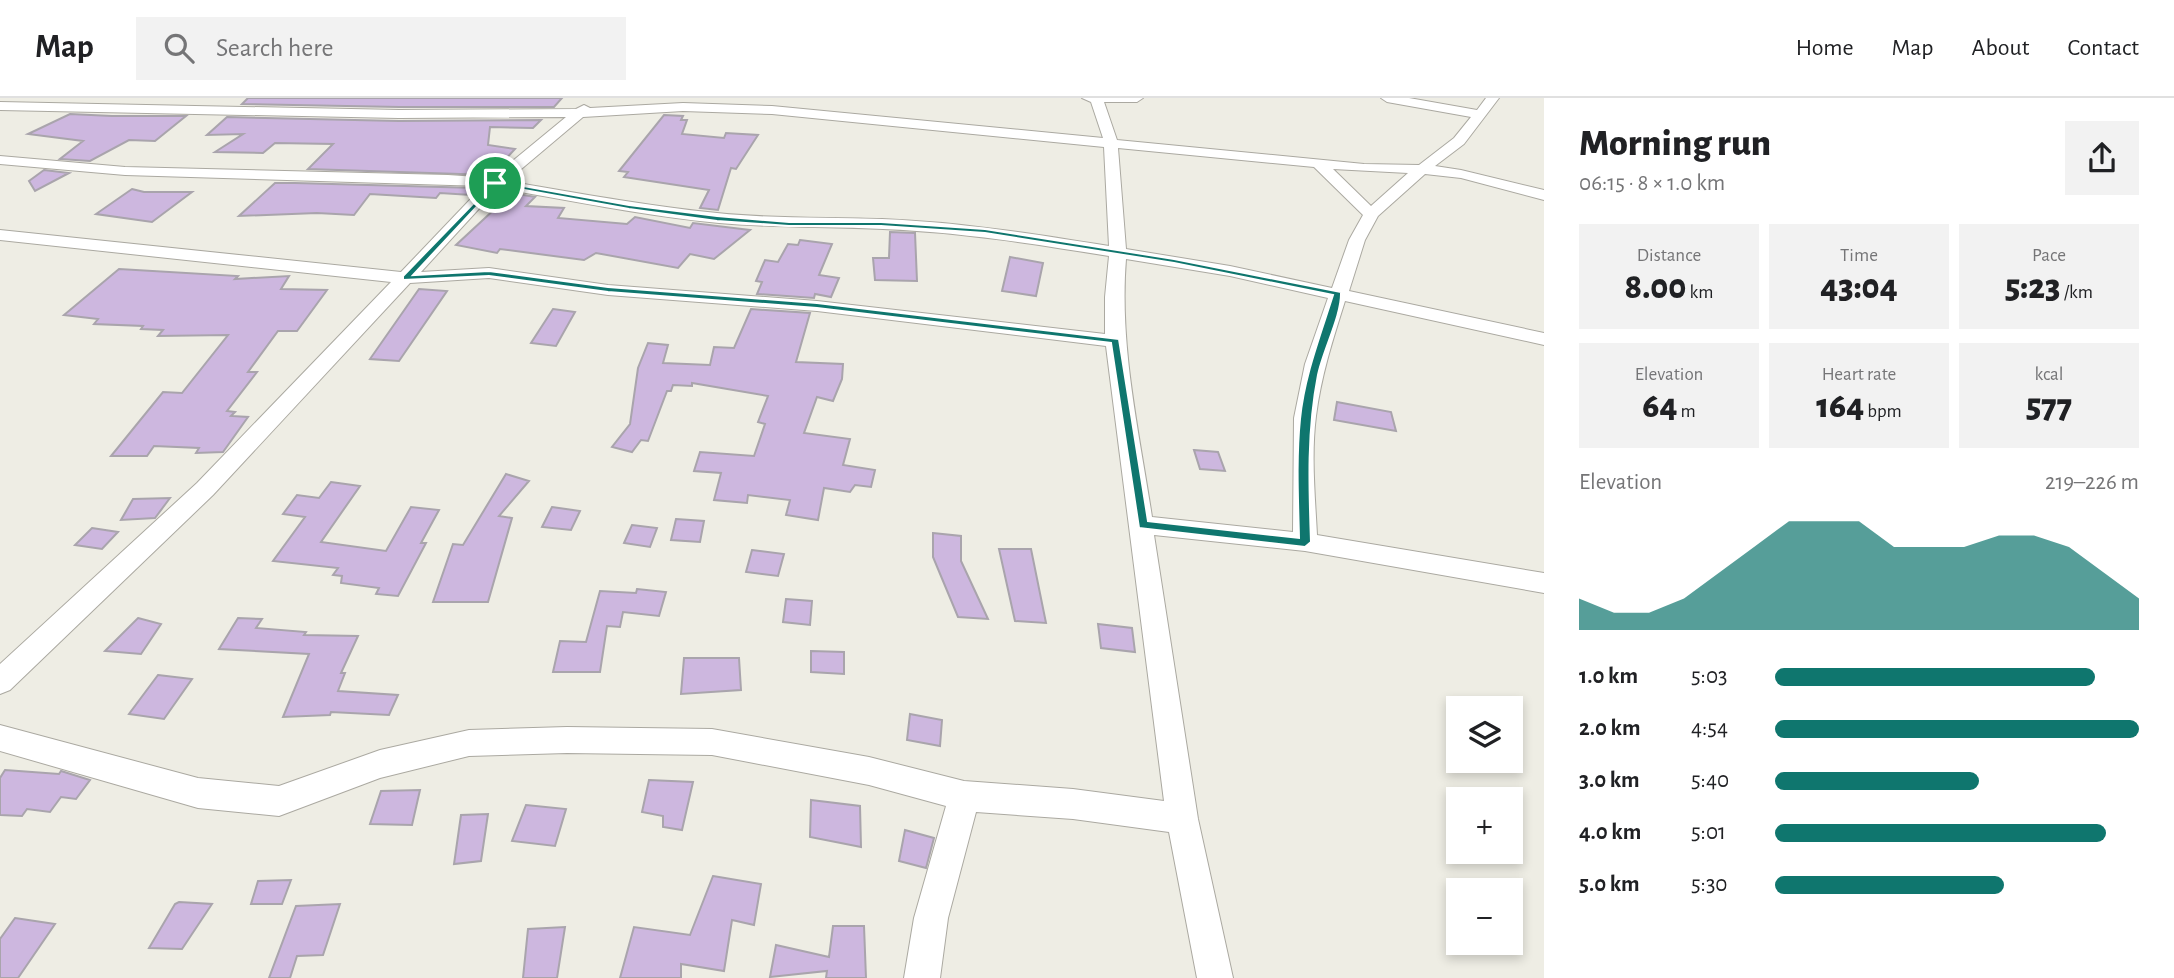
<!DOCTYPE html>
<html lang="en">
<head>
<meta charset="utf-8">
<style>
	body { margin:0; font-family:"Alegreya Sans",sans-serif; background:#f2f2f2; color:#202124; height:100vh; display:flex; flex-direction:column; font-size:26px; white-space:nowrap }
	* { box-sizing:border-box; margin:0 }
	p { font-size:23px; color:#757577 }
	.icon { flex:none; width:38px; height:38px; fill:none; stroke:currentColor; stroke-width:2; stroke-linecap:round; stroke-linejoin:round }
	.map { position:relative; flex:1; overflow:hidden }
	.drawer { display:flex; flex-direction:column; background:#fff; width:630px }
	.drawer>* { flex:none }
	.tools { position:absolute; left:1446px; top:598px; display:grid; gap:14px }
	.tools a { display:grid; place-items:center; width:77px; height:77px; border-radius:0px; background:#fff; box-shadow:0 4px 10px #0003; font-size:35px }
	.pin { position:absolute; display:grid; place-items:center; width:60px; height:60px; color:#fff; margin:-30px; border:4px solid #fff; border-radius:50%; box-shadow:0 2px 7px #0007 }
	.round { display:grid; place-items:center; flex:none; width:74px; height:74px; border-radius:0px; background:#f2f2f2 }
	.overview { display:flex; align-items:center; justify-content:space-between; height:119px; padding:0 35px }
	h1 { font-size:38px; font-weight:800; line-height:52px }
	.figures { display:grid; grid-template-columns:repeat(3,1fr); gap:10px; height:119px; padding:7px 35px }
	.figures div { display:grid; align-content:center; border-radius:0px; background:#f2f2f2; text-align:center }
	.figures b { font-size:35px; font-weight:800 }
	.figures small { font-size:19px; font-weight:400 }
	.figures p { font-size:19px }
	.chart { height:196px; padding:14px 35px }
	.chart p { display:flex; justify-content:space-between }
	.chart svg { width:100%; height:126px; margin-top:7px; fill:#0f766e; opacity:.7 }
	ul { padding:0 35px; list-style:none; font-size:23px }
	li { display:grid; grid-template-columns:112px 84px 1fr; align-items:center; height:52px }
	li i { height:18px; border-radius:9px; background:#0f766e }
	header { display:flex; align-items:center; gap:42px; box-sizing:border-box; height:98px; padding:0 35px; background:#fff; border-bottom:2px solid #e0e0e0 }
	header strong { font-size:33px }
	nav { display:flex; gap:38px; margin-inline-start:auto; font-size:24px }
	.search { width:490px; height:63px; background:#f2f2f2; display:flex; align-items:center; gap:18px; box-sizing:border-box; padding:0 24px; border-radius:0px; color:#757577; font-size:26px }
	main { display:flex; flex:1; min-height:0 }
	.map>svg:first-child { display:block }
</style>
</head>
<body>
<header>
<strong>Map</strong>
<div class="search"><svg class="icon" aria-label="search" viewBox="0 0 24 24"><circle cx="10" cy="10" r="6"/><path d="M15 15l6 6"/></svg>Search here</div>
<nav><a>Home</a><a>Map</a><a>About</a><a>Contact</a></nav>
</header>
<main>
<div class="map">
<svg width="1544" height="880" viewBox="0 0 1544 880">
	<rect width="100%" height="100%" fill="#eeede4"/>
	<path fill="#cdb7df" stroke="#a9a4ac" stroke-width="2" d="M248,0h314l-8,9h-155l-157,-3z
		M70,16l42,2h74l-31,25 -26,-1 -39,21 -30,-2 23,-18 -55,-7z
		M664,17l19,1 -2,4h6l-5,14 42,4 2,-5 32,2 -22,34 -5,-1 -13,42 -18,-2 9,-18 -85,-13 4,-5 -9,-1z
		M227,19l172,4 142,-1 -8,8 -43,-1 -2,18 27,4 -24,26 -183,-6 25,-25 -58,-1 -12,10 -48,-1 28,-18 -36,1z
		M44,72l25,3 -34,18 -6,-10z
		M275,85h20l182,5 -6,7 -31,-2 -4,5 -66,-4 -16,21 -37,-2 -78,3z
		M132,91l12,3h48l-40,30 -56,-8z
		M512,95l23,4 -9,9 38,2 -6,10 69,6 8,-7 55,11 3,-5 57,7 -36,29 -24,-5 -12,14 -82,-15 -12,7 -84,-11 -3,4 -41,-8z
		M890,134l25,1 2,48 -42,-1 -2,-22h16z
		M800,142l32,4 -13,31 20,3 -8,19 -16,-3 -1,4 -57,-4 5,-12 -6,-1 9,-21 13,2 10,-18 10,1z
		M1010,159l33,6 -7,33 -34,-5z
		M119,171l119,7 -3,3 54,-3 -8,13 46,1 -30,41h-19l-30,41h9l-30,39 8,1 -4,4 17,1 -25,35 -27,1 3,-5 -45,-2 -7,10h-36l52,-64 19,1 46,-58 -70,1 5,-6 -22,-1 2,-3 -49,-2 4,-5 -34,-4z
		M419,191l28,2 -48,70 -29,-2z
		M553,211l22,3 -19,34 -25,-3z
		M751,211l59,4 -14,49 47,2 -1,15 -9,22 -16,-4 -13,36 46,6 -7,26 32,5 -4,17 -16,-2 -5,7 -26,-4 -6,32 -32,-5 4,-15 -42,-5 -1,8 -33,-3 7,-27 -27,-2 6,-19 54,4 11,-32 -7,-2 10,-26 -76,-13v3l-19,-1 -2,6h-4l-19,50 -7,-1 -9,12 -20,-5 18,-23 8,-56 10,-25 20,2 -5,18 47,2 4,-18 20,1z
		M1337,304l54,10 5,19 -62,-11z
		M1194,352l24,2 7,19 -25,-2z
		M506,376l23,7 -30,35 13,2 -24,84h-55l20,-58 10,1z
		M331,384l29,4 -39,56 65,9 25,-44 28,3 -18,33h5l-28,53 -22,-2 3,-6 -38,-5 1,-7 -9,-1 5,-7 -65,-7 32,-44 -22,-3 14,-19 22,3z
		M170,400l-15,20 -34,2 12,-21z
		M552,409l28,4 -9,19 -29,-3z
		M676,421l28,2 -4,21 -29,-2z
		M632,427l25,3 -7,19 -26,-4z
		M92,430l26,4 -16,17 -27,-4z
		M933,435l28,3v25l27,58 -30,-2 -25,-60z
		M999,451h32l15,74 -31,-2z
		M752,452l32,4 -6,22 -32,-4z
		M637,491l29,3 -7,24 -36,-4 -3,15 -13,-1 -7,46h-47l7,-31 26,1 14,-51 36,2z
		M786,501l26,2 -2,24 -27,-3z
		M138,520l23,6 -20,30 -36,-3z
		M238,520l24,1 -6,9 50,4 -2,3 54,1 -17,37h4l-7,18 60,4 -9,20 -58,-3 -1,3 -47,2 26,-63 -90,-5z
		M1098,526l34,4 3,24 -34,-4z
		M811,553l33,1v22l-33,-2z
		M684,560h55l2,32 -60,4z
		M158,577l34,4 -28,40 -35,-5z
		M910,616l32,6 -2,26 -33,-6z
		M5,672l54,4 2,-3 29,9 -14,19 -15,-2 -11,15 -23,-3 -5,7 -22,-1v-37z
		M649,682l44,2 -11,48 -19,-3v-11l-21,-4z
		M420,692l-8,35 -42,-1 11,-33z
		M811,702l49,6 1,41 -51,-10z
		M526,707l40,4 -11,37 -43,-5z
		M488,716l-7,47 -27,3 7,-49z
		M905,732l29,8 -8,30 -27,-7z
		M713,778l48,8 -7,41 -22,-5 -8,51 -43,-7v14h-61l14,-51 56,8z
		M291,782l-9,24h-31l7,-23z
		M179,804l33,2 -30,45 -33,-1 26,-44z
		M340,806l-17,51 -26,1 -7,22h-21l27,-72z
		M15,820l40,6 -37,54h-18v-39z
		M833,828h31l2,52h-40l1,-7 -57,6 6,-32 53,12z
		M565,829l-8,51h-34l5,-49z"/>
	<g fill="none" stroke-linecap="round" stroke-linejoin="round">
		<defs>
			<path id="minor" d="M1082,0h61l-6,4h-33l13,38 247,24 55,1 35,-27 17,-21 -84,-15 -6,-4h28l68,12 9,-12h13l-35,46 -29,22 26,4 83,20v10l-83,-22 -36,-4 -47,42 -13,24 -16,51 195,42v12l-199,-44c-12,38 -24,75 -29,115 -5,39 -1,80 1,119l227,38v20l-239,-42 -151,-16 44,284 35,159h-36l-28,-146 -96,-13 -97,-7 -28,106 -8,60h-36l10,-60 32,-112 -77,-21 -157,-30 -145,-2 -98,3 -89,22 -101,38 -81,-8 -198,-57v-26l198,53 81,8 101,-36 89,-20 98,-3 145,2 157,28 95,24 109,8 91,12 -58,-455 -289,-35 -209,-16 -119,-17 -79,5 -197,212 -203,195 -10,4v-30l197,-181 194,-201 -391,-42v-10l401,42 82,-86 -358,-11 -125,-11v-8l125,11 323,8 44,3 74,-61 -167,1 -399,-8v-8l399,8 177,-1 8,-4 6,3 93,-5 89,3 331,32 -12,-36zM683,13l89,3 332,33 5,99c-75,-12 -150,-24 -227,-27 -55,-2 -109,0 -165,-6 -70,-7 -140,-20 -210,-32l76,-64zM1118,50l196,19 49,48 -14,25 -17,48 -102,-22 -104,-17zM1333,71l75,4 -37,33zM498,90c74,13 147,28 221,35 55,5 109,3 164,6 76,3 151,15 226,27l-4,41v37l-288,-33 -209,-16 -119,-17 -68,4zM1126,161l104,17 98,22 -23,66 -11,54 -1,114 -141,-15c-13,-86 -33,-171 -26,-258z"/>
		</defs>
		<use href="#minor" stroke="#aba9a1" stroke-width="2"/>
		<use href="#minor" fill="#fff" fill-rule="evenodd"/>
	</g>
	<path fill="#0f766e" stroke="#fff" stroke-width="2" fill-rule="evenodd" d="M495,83l134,24 88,11 72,6h92l104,7 189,30 167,33c1,23 -18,58 -23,83 -11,56 -9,110 -7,167l-6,5 -166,-19 -28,-185 -294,-35 -209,-16 -119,-16 -86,4v-4zM497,87l132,24 88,12 72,5h92l104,7 189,30 159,32c-13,41 -29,82 -33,124 -4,40 -2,79 -1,119l-151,-17 -29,-182 -302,-36 -209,-16 -119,-16 -76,4z"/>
</svg>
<div class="tools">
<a><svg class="icon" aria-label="layers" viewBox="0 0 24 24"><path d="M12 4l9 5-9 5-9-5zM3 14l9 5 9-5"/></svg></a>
<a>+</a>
<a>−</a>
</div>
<div class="pin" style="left:495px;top:85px;background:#1e9e55"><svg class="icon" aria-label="arrive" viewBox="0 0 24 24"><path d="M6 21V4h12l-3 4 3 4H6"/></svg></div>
</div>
<section class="drawer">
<div class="overview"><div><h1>Morning run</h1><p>06:15 · 8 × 1.0 km</p></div><a class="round"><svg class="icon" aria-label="share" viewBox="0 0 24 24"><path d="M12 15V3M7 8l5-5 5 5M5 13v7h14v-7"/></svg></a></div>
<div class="figures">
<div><p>Distance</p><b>8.00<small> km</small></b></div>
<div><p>Time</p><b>43:04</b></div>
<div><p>Pace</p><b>5:23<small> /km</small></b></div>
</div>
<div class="figures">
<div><p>Elevation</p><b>64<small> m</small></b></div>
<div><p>Heart rate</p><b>164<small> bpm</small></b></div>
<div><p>kcal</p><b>577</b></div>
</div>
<div class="chart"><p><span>Elevation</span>219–226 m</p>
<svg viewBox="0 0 160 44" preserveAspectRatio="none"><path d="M0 44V33L10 38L20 38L30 33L40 24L50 15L60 6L70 6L80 6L90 15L100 15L110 15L120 11L130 11L140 15L150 24L160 33V44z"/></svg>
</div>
<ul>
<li><b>1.0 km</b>5:03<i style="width:88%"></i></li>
<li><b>2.0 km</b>4:54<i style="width:100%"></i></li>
<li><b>3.0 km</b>5:40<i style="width:56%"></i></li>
<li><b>4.0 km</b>5:01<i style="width:91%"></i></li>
<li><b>5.0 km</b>5:30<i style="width:63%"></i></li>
</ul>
</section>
</main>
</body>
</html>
